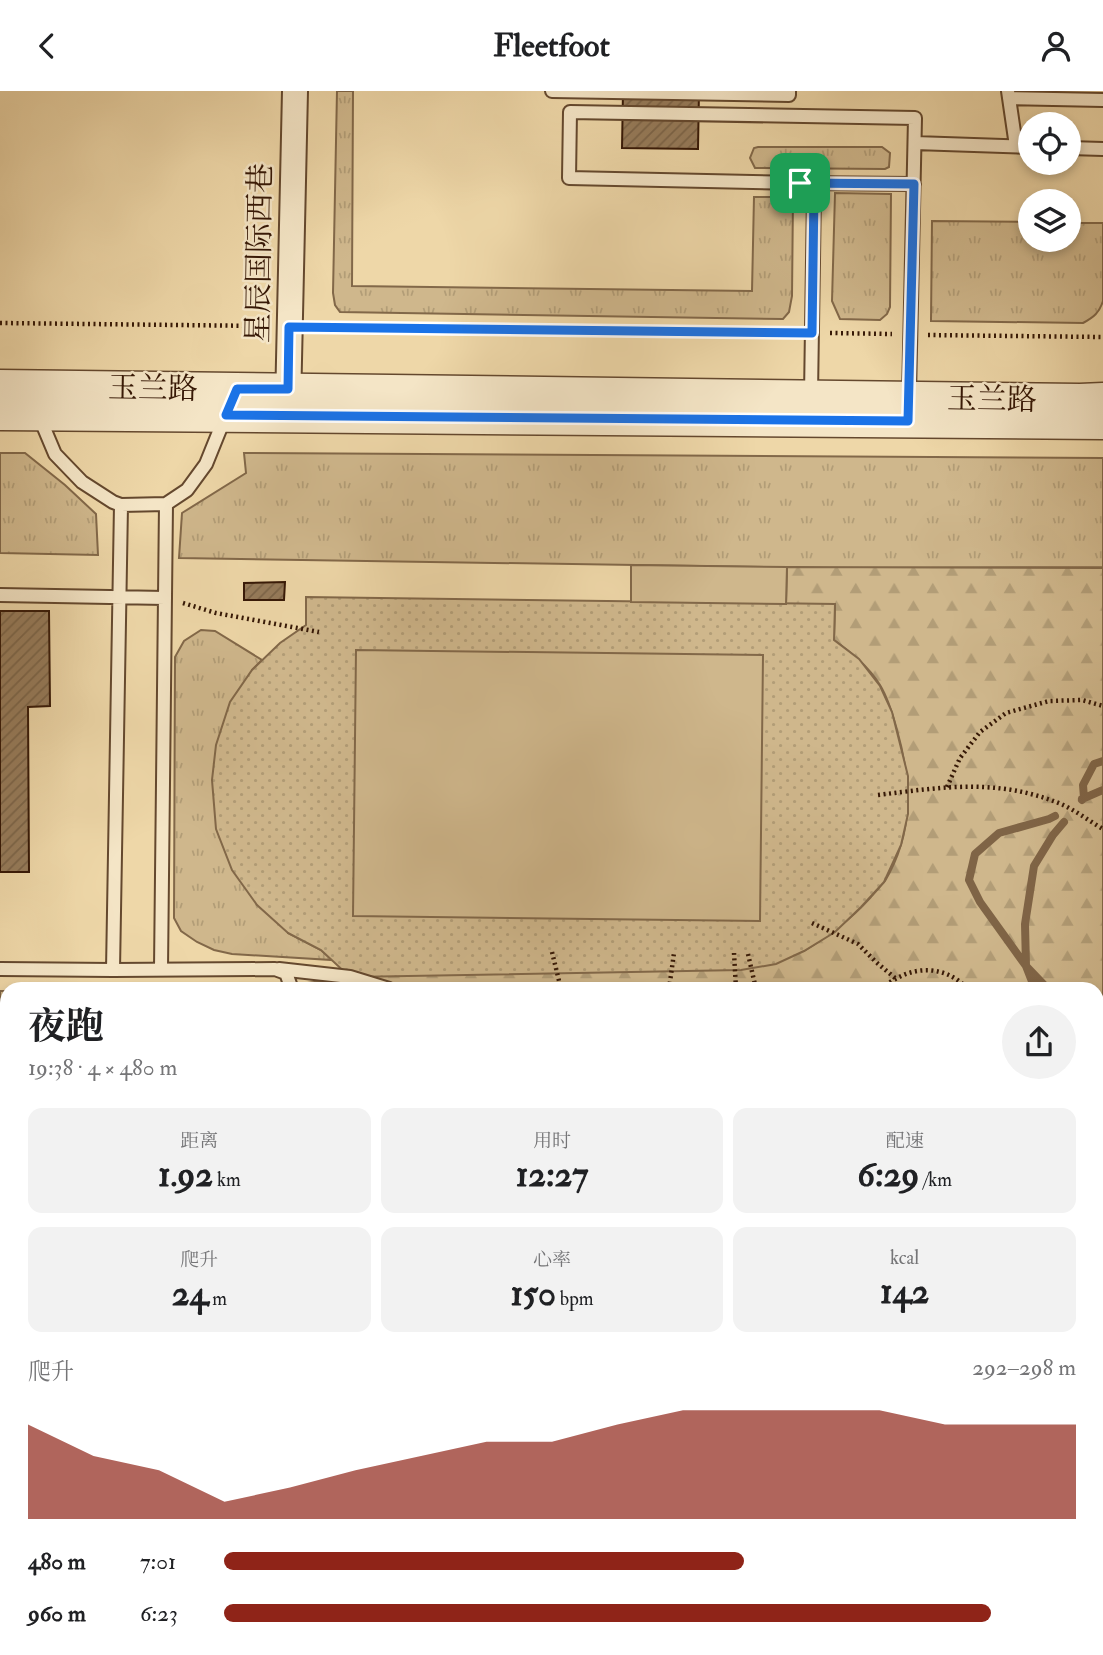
<!DOCTYPE html>
<html lang="zh">
<head>
<meta charset="utf-8">
<style>
	body { margin:0; font-family:"IM FELL Double Pica","Noto Serif SC",serif; background:#f2f2f2; color:#202124; height:100vh; display:flex; flex-direction:column; font-size:26px; white-space:nowrap }
	* { box-sizing:border-box; margin:0 }
	p { font-size:23px; color:#757577 }
	.icon { flex:none; width:38px; height:38px; fill:none; stroke:currentColor; stroke-width:2; stroke-linecap:round; stroke-linejoin:round }
	.map { position:relative; flex:1; overflow:hidden }
	.panel { position:absolute; left:0px; top:891px; width:1104px; height:674px; display:flex; flex-direction:column; background:#fff; border-radius:21px 21px 0 0; box-shadow:0 4px 10px #0003 }
	.panel>* { flex:none }
	.buttons { position:absolute; left:1018px; top:21px; display:grid; gap:14px }
	.buttons a { display:grid; place-items:center; width:63px; height:63px; border-radius:50%; background:#fff; box-shadow:0 4px 10px #0003; font-size:35px }
	.pin { position:absolute; display:grid; place-items:center; width:60px; height:60px; color:#fff; margin:-30px; border-radius:14px; box-shadow:0 4px 10px #0006 }
	.round { display:grid; place-items:center; flex:none; width:74px; height:74px; border-radius:37px; background:#f2f2f2 }
	.headline { display:flex; align-items:center; justify-content:space-between; height:119px; padding:0 28px }
	h1 { font-size:38px; font-weight:700; line-height:52px }
	.figures { display:grid; grid-template-columns:repeat(3,1fr); gap:10px; height:119px; padding:7px 28px }
	.figures div { display:grid; align-content:center; border-radius:14px; background:#f2f2f2; text-align:center }
	.figures b { font-size:35px; font-weight:700 }
	.figures small { font-size:19px; font-weight:400 }
	.figures p { font-size:19px }
	.chart { height:196px; padding:14px 28px }
	.chart p { display:flex; justify-content:space-between }
	.chart svg { width:100%; height:126px; margin-top:7px; fill:#8f2418; opacity:.7 }
	ul { padding:0 28px; list-style:none; font-size:23px }
	li { display:grid; grid-template-columns:112px 84px 1fr; align-items:center; height:52px }
	li i { height:18px; border-radius:9px; background:#8f2418 }
	header { display:flex; justify-content:space-between; align-items:center; height:91px; padding:0 28px; background:#fff; font-size:32px; font-weight:700 }
	.map>svg:first-child { display:block }
</style>
</head>
<body>
<header><svg class="icon" aria-label="back" viewBox="0 0 24 24"><path d="M15 5l-7 7 7 7"/></svg>Fleetfoot<svg class="icon" aria-label="person" viewBox="0 0 24 24"><circle cx="12" cy="8" r="4"/><path d="M4 21q1-7 8-7t8 7"/></svg></header>
<div class="map">
<svg width="1103" height="1564" viewBox="0 0 1103 1564">
	<defs>
		<pattern id="grass-tufts" width="24" height="20" patternUnits="userSpaceOnUse" patternTransform="scale(1.75)"><rect width="24" height="20" fill="#cfb78c"/><path d="M3 7l-1-3M5 7V3M7 7l1-3M15 17l-1-3M17 17v-4M19 17l1-3" fill="none" stroke="#b29d77"/></pattern>
		<pattern id="forest-firs" width="22" height="20" patternUnits="userSpaceOnUse" patternTransform="scale(1.75)"><rect width="22" height="20" fill="#cfb78c"/><path d="M5 1l3.5 6h-7zM16 11l3.5 6h-7z" fill="#b29d77"/></pattern>
		<pattern id="park-dots" width="8" height="8" patternUnits="userSpaceOnUse" patternTransform="scale(1.75)"><rect width="8" height="8" fill="#cfb78c"/><path d="M2 2h.1M6 6h.1" fill="none" stroke="#b29d77" stroke-width="1.8" stroke-linecap="round"/></pattern>
		<pattern id="building-hatch" width="6" height="6" patternUnits="userSpaceOnUse" patternTransform="scale(1.75)"><rect width="6" height="6" fill="#967b5a"/><path d="M-1 1l2-2M0 6l6-6M5 7l2-2" fill="none" stroke="#7b6448"/></pattern>
	</defs>
	<rect width="100%" height="100%" fill="#eed7a8"/>
	<filter id="stains"><feTurbulence type="fractalNoise" baseFrequency=".00286" numOctaves="4"/><feColorMatrix values="0 0 0 0 .2 0 0 0 0 .09 0 0 0 0 .02 0 0 0 .5 -.17"/></filter>
	<radialGradient id="worn" r=".72"><stop offset=".6" stop-color="#630" stop-opacity="0"/><stop offset="1" stop-color="#630" stop-opacity=".3"/></radialGradient>
	<path fill="url(#grass-tufts)" stroke="#826849" stroke-width="2" d="M337,0h16l-1,195 400,5 2,-94h39l-1,99 -3,16 -6,7 -443,-7 -5,-7 -2,-12z
		M758,56h124l8,6 -1,14 -4,2 -124,-1h-6l-5,-10 4,-10z
		M835,102l56,1 -1,113 -3,7 -7,6 -40,-1 -8,-18z
		M932,130l99,1v18h38v-17h34v78c-4,12 -9,16 -20,22l-152,-2z
		M0,362h25l40,32 31,29 2,41 -98,-2z
		M244,362l859,5v109l-279,1 -645,-10 3,-45 64,-40z
		M201,539l14,1 47,29 -10,10 36,263 33,17 11,10 -100,-6 -18,-4 -17,-8 -16,-11 -7,-13 1,-261 9,-16z
		M0,900h7v82l-5,2 -2,-17z
		M3,1266l4,2v80h-7v-63z"/>
	<path fill="url(#forest-firs)" stroke="#826849" stroke-width="2" d="M787,476l316,1v1087h-927v-6h921v-660h-790l1,-6 42,-6 454,-26c27,-17 45,-30 67,-54 4,-5 10,-11 14,-16 29,-49 27,-98 12,-151 -4,-15 -9,-32 -17,-45 -12,-19 -28,-32 -46,-45l1,-35 -49,-1z"/>
	<path fill="url(#park-dots)" stroke="#826849" stroke-width="2" d="M306,506l529,7 -1,36 25,19 21,27 12,26 16,64v38l-7,31 -17,37 -23,25 -26,25 -31,19 -28,13 -35,6 -391,7 -29,-27 -33,-17 -31,-28 -25,-35 -16,-41 -4,-49 4,-35 14,-43 22,-32 28,-27 26,-18z"/>
	<path fill="#cfb78c" stroke="#826849" stroke-width="2" d="M631,474l156,2 -1,37 -155,-2z
		M356,559l407,5 -3,266 -407,-5z"/>
	<g fill="none" stroke-linecap="round" stroke-linejoin="round">
		<path stroke="#7f6446" stroke-width="8" d="M1082,708l21,-9
			M1082,709l2,-2 -1,-13 11,-21 9,-3
			M1035,898l-9,-23 -1,-42 9,-58 19,-31 11,-13
			M1048,898l-22,-23 -46,-64 -11,-22 6,-26 24,-21 50,-14 6,-3
			M1097,951l6,7
			M1097,1054l6,-1
			M489,1564l6,-6
			M593,1564l2,-6"/>
	</g>
	<path fill="url(#building-hatch)" stroke="#361806" stroke-width="2" d="M623,0h76l-1,58 -76,-1z
		M285,491l-1,18h-40v-17z
		M0,520h49l1,95 -22,1 1,165h-29z
		M0,1411h7v147h14v6h-21z
		M990,1558h14l-9,6h-4l-3,-5z"/>
	<g fill="none" stroke-linecap="round" stroke-linejoin="round">
		<defs>
			<path id="service" d="M552,0l237,4v-4
				M1008,0l8,55
				M1009,7l94,2
				M915,52l116,4
				M1069,57l34,1
				M800,92l114,1
				M811,304l3,-202 -14,-10 -231,-5 1,-66 345,6 -6,278
				M39,325l16,38 27,28 31,20 8,3 45,-1 21,-14 19,-26 19,-47
				M0,504l165,3
				M0,878l113,1 162,-1 11,4 4,11 -1,5
				M161,878l5,-465
				M279,878l71,8 39,12
				M113,879l8,-465
				M0,1375l7,-1
				M108,1558v6
				M161,1564v-6"/>
			<path id="minor" d="M288,314l7,-314"/>
			<path id="tertiary" d="M0,295l1080,14 23,-1
				M0,323l1103,9"/>
		</defs>
		<use href="#service" stroke="#64482e" stroke-width="16"/>
		<use href="#minor" stroke="#64482e" stroke-width="28"/>
		<use href="#tertiary" stroke="#64482e" stroke-width="35"/>
		<path stroke="#361806" stroke-width="4.5" stroke-dasharray="2 3.5" stroke-linecap="butt" d="M0,232l265,3
			M312,236l482,6
			M830,242l62,1
			M928,244l175,2
			M183,512l33,10 103,19
			M947,696l13,-29 20,-26 26,-19 43,-12 33,-1 21,6
			M878,704c65,-8 120,-17 183,9 14,6 28,17 42,25
			M812,832l46,21 18,18 19,16
			M552,861l9,37
			M734,862l2,36
			M748,863l8,35
			M669,898l5,-36
			M881,898c27,-23 61,-27 87,0
			M0,1076l7,-1
			M1097,1149l6,-4
			M0,1166h7
			M708,1558l26,6
			M869,1564l19,-6"/>
		<use href="#service" stroke="#f4e5c6" stroke-width="12"/>
		<use href="#minor" stroke="#f4e5c6" stroke-width="24"/>
		<use href="#tertiary" stroke="#f4e5c6" stroke-width="32"/>
	</g>
	<g fill="none" stroke-linecap="round" stroke-linejoin="round">
		<defs>
			<path id="route" d="M800,92l114,1 -6,237 -682,-6 11,-26h51l1,-62 523,6 2,-140z"/>
		</defs>
		<use href="#route" stroke="#fff" stroke-width="14"/>
		<use href="#route" stroke="#1a73e8" stroke-width="9"/>
	</g>
	<g text-anchor="middle" stroke-width="5" stroke-linejoin="round" paint-order="stroke">
		<g font-size="30" fill="#361806" stroke="#f4e5c6">
			<text transform="translate(259 162) rotate(-89)" y="10">星辰国际西巷</text>
			<text transform="translate(153 297) rotate(1)" y="10">玉兰路</text>
			<text transform="translate(992 308) rotate(1)" y="10">玉兰路</text>
		</g>
	</g>
	<rect width="100%" height="100%" filter="url(#stains)"/>
	<rect width="100%" height="100%" fill="url(#worn)"/>
</svg>
<div class="buttons">
<a><svg class="icon" aria-label="locate" viewBox="0 0 24 24"><circle cx="12" cy="12" r="6"/><path d="M12 2v4M12 18v4M2 12h4M18 12h4"/></svg></a>
<a><svg class="icon" aria-label="layers" viewBox="0 0 24 24"><path d="M12 4l9 5-9 5-9-5zM3 14l9 5 9-5"/></svg></a>
</div>
<div class="pin" style="left:800px;top:92px;background:#1e9e55"><svg class="icon" aria-label="arrive" viewBox="0 0 24 24"><path d="M6 21V4h12l-3 4 3 4H6"/></svg></div>
<section class="panel">
<div class="headline"><div><h1>夜跑</h1><p>19:38 · 4 × 480 m</p></div><a class="round"><svg class="icon" aria-label="share" viewBox="0 0 24 24"><path d="M12 15V3M7 8l5-5 5 5M5 13v7h14v-7"/></svg></a></div>
<div class="figures">
<div><p>距离</p><b>1.92<small> km</small></b></div>
<div><p>用时</p><b>12:27</b></div>
<div><p>配速</p><b>6:29<small> /km</small></b></div>
</div>
<div class="figures">
<div><p>爬升</p><b>24<small> m</small></b></div>
<div><p>心率</p><b>150<small> bpm</small></b></div>
<div><p>kcal</p><b>142</b></div>
</div>
<div class="chart"><p><span>爬升</span>292–298 m</p>
<svg viewBox="0 0 160 44" preserveAspectRatio="none"><path d="M0 44V11L10 22L20 27L30 38L40 33L50 27L60 22L70 17L80 17L90 11L100 6L110 6L120 6L130 6L140 11L150 11L160 11V44z"/></svg>
</div>
<ul>
<li><b>480 m</b>7:01<i style="width:61%"></i></li>
<li><b>960 m</b>6:23<i style="width:90%"></i></li>
</ul>
</section>
</div>
</body>
</html>
